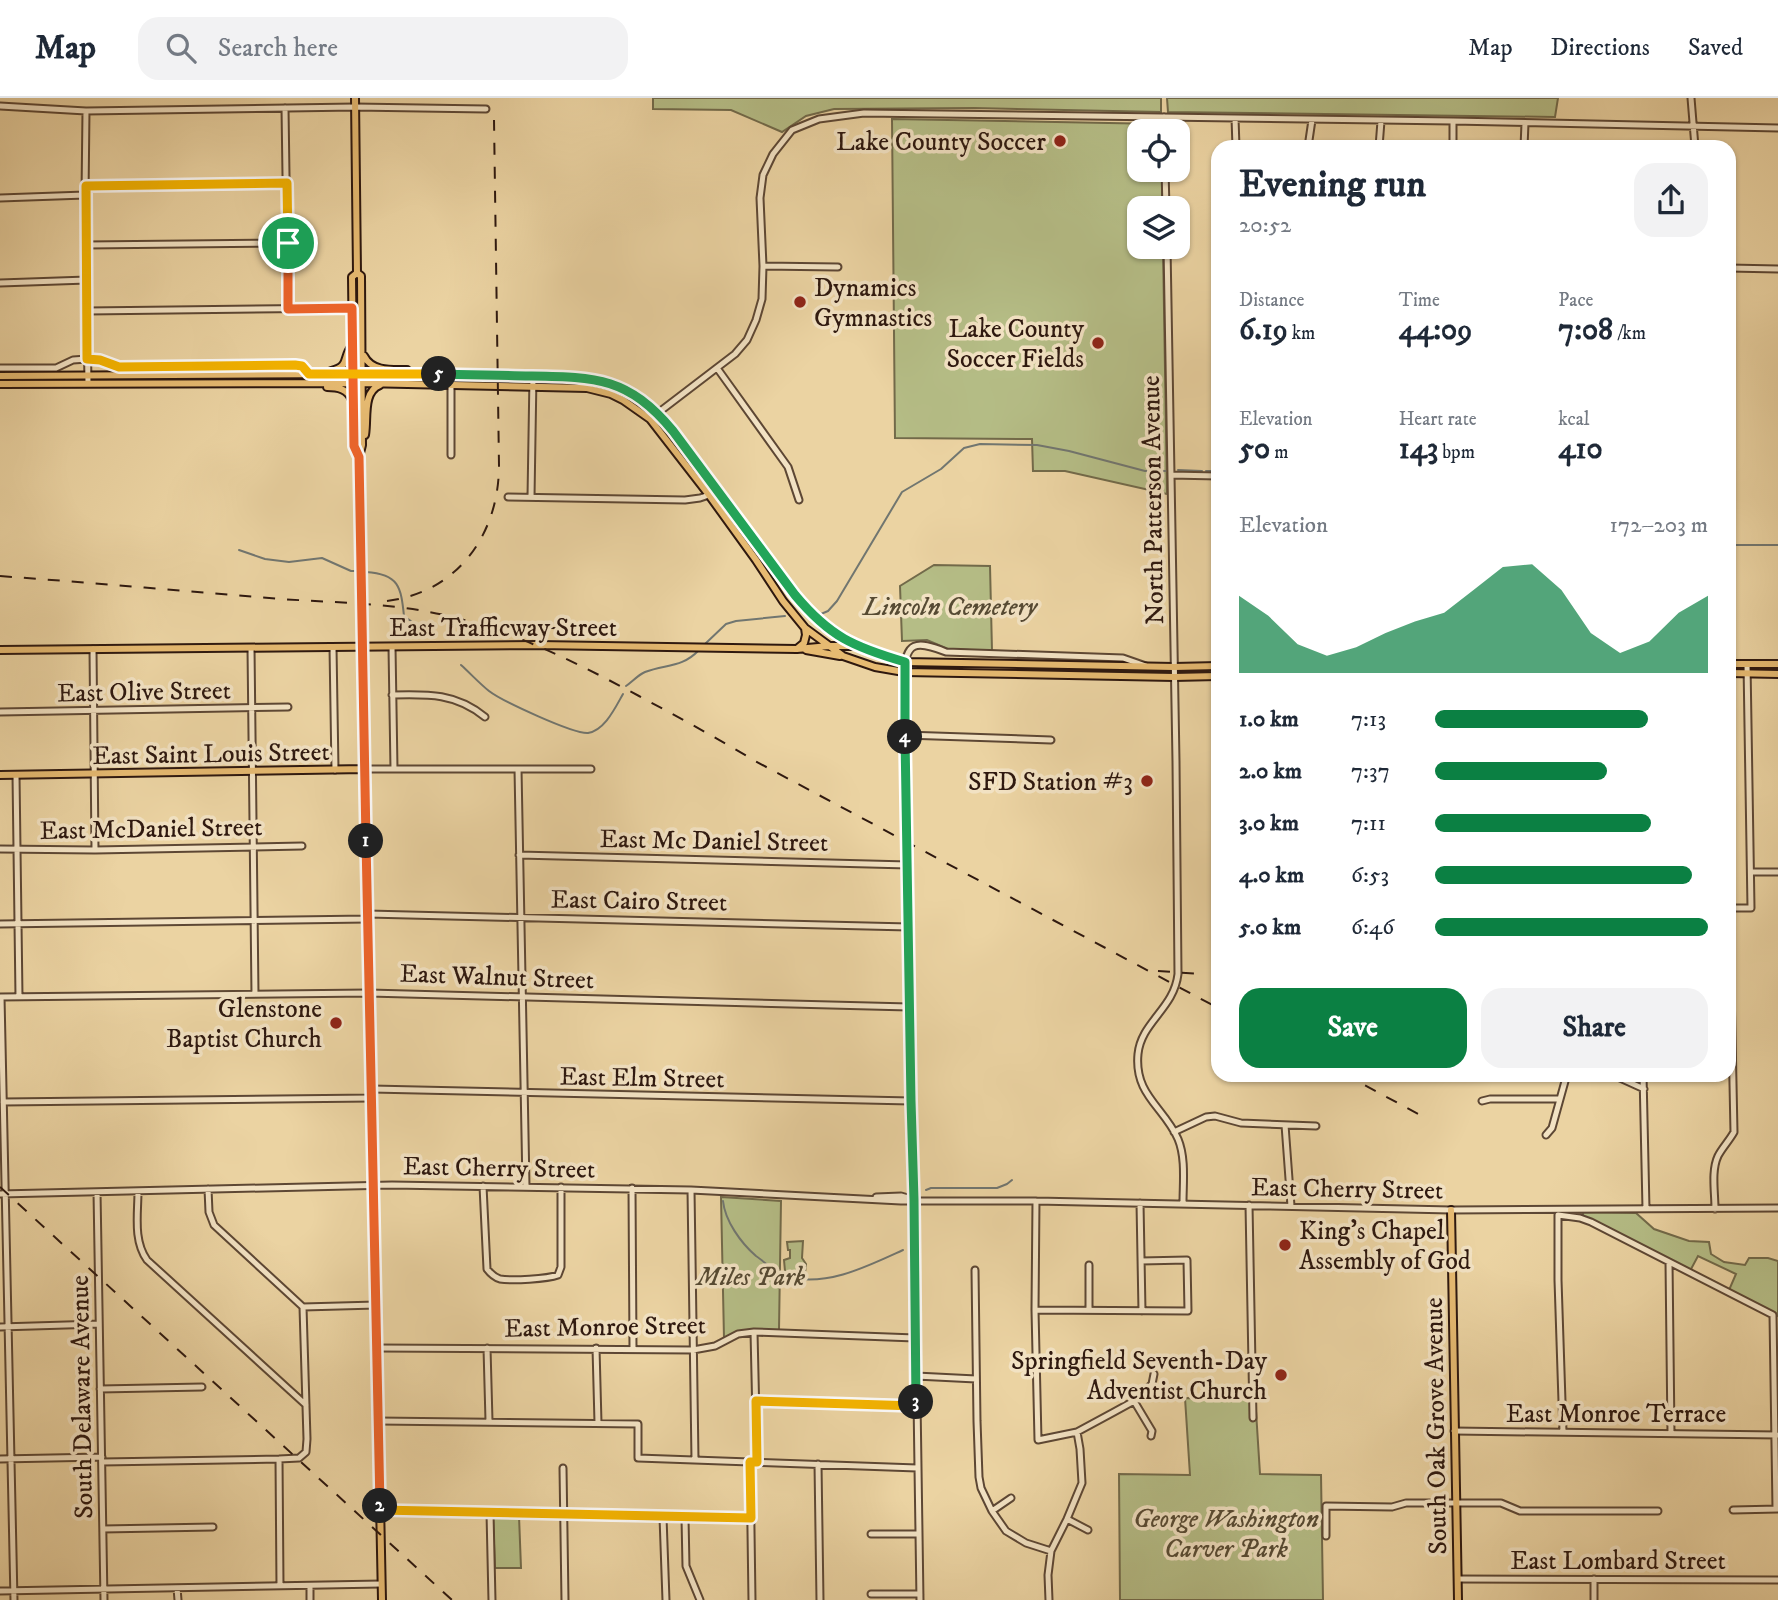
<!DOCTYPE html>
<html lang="en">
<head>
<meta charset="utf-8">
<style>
	body { margin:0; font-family:"IM FELL DW Pica",serif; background:#f2f2f3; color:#1f2937; height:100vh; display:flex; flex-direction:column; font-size:26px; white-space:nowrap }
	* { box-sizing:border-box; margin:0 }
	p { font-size:23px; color:#747a83 }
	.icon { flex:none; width:38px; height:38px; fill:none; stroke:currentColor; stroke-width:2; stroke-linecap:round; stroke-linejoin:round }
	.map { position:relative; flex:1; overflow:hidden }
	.drawer { position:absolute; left:1211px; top:42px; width:525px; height:942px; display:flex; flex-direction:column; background:#fff; border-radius:21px; box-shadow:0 2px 5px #0004 }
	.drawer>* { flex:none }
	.fabs { position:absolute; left:1127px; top:21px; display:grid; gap:14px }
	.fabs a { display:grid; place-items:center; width:63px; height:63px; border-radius:14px; background:#fff; box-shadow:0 2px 5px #0004; font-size:35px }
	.pin { position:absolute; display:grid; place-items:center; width:60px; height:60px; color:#fff; margin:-30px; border:4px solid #fff; border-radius:50%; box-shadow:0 2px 7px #0007 }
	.km { position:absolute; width:35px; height:35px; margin:-18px; border-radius:50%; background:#222; color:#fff; font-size:19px; line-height:35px; text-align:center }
	.round { display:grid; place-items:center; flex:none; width:74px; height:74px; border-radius:21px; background:#f2f2f3 }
	.summary { display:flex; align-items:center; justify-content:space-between; height:119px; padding:0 28px }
	h1 { font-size:38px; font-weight:800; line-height:52px }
	.metrics { display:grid; grid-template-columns:repeat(3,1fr); gap:10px; height:119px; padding:7px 28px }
	.metrics div { display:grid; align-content:center }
	.metrics b { font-size:30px; font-weight:800 }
	.metrics small { font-size:19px; font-weight:400 }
	.metrics p { font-size:19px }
	.chart { height:196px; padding:14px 28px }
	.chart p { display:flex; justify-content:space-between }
	.chart svg { width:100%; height:126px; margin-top:7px; fill:#0b8043; opacity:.7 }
	.cta { display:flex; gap:14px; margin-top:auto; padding:14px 28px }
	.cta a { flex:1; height:80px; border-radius:21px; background:#0b8043; color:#fff; font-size:28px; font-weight:800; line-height:80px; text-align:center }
	.cta a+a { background:#f2f2f3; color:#1f2937 }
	ul { padding:0 28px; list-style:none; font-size:23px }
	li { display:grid; grid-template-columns:112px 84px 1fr; align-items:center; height:52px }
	li i { height:18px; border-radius:9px; background:#0b8043 }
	header { display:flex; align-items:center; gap:42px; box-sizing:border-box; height:98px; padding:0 35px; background:#fff; border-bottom:2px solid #e0e1e3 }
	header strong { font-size:33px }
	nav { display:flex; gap:38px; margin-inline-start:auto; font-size:24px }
	.search { width:490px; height:63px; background:#f2f2f3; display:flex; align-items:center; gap:18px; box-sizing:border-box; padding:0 24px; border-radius:21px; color:#747a83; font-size:26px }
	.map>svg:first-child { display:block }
</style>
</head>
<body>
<header>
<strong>Map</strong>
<div class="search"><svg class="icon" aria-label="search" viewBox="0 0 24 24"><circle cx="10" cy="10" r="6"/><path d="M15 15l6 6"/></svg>Search here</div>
<nav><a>Map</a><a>Directions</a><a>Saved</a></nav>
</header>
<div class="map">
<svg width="1778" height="1502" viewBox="0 0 1778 1502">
	<rect width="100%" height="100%" fill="#ebd3a2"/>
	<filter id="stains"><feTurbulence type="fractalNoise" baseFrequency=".00286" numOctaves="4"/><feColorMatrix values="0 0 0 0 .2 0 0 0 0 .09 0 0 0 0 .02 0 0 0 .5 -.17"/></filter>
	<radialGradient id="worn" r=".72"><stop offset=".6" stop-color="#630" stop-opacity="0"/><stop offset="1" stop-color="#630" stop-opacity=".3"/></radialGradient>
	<path fill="#b5bd86" stroke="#726a4a" stroke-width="2" d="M653,0h508v14l-187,-4 -140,1 -28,7 -24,16 -51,-22 -78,-1z
		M1167,0h391l-3,19 -387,-5z
		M892,21l269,5v7h-22v39h23v38h-23v39h24l4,247 -102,-23h-32l-1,-32 -137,-1z
		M934,467l56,1 2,85 -44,-2 -21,-9 -25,1 -2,-55z
		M721,1099l60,4 -2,129 -36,1 -19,7z
		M1583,1114l53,1 18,16 35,12 20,1 2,12 13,8 21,3 4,-7h19l10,3v55l-49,-26 7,-16 -38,-18 -8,15 -99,-52 -8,-2z
		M803,1143l-1,17 4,6 -1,9 -3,2 -15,-1 -2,-3 -1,-11 6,-2v-8h-2l-1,-8z
		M1185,1300l64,1 7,12 4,63 61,1 2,125h-203l-1,-126 71,1z
		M495,1418h24l2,52h-26l-2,-49z"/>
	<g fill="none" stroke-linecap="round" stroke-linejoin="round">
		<path stroke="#717670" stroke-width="2" d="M1178,372l24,1
			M1206,373h12
			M1729,447h49
			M239,452l26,9 24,3 33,-4 29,13h9
			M366,474c33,2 35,15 38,44l27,20
			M821,516l7,-3 9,-10 65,-109 39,-23 23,-21 16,-4 57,1 32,6 76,20h21
			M705,546l21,-20 10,-3 49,-5
			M461,567c9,8 18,18 28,26 13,10 84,43 99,42 17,-3 27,-25 35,-39
			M626,588c6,-4 12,-11 19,-14 21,-8 37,-4 54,-22
			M926,1092l5,-2h66l10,-4 5,-4
			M723,1103c2,20 18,42 33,55 9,6 21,19 32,21 39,10 80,-11 115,-27"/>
		<defs>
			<path id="minor" d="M1691,0l4,49
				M0,8l86,5 269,-4 131,2
				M285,10l3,201
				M86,13l-1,84 3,188
				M1164,19v14
				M1235,20l1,29
				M1308,49l4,-27
				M1379,49l2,-26
				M1453,49v-26
				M1524,49l1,-24
				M1165,72l1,38
				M86,88l201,-3
				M0,100l85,-3
				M87,147l201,-2
				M1167,149l9,514 2,213c-4,35 -37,48 -40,80 -4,41 26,53 40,85 8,19 5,44 5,64
				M763,168l75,1
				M1729,170l49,1
				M0,185l87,-3
				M87,213l265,-3
				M0,270h56l17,-8 14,-1 13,1 19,7 176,-2 7,1 7,8
				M717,270l71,99 11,33
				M650,321l85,-65 12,-14 9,-20 6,-21 1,-33 -3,-68 3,-23 10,-21 19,-24 27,-11 45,-6 589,8 325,7
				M451,357v-80
				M1171,377l47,1
				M508,399l177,3 15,-2 9,-3
				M531,399l2,-121
				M333,549l2,123
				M392,549l2,122
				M251,550l4,346
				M93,551l2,201
				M392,597c36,-1 64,-2 93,22
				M0,614l288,-5
				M905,637l146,5
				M365,671h226
				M518,671l8,417
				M16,677l3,222
				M0,751l95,1 207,-4
				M519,757l389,10
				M1751,774h27
				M1729,810h22l-4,-244
				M368,816l541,13
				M0,826l368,-5
				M0,899l369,-4 540,14
				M1,899l13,603
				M1611,976l33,15
				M1643,976l3,135
				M372,991l539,12
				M1482,1003l8,-2h69
				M3,1004l369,-4
				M1285,1027l6,81
				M1174,1034l32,-15 9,-1 26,7 75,3
				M1546,1037l6,-7 15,-54
				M483,1088l4,83c3,4 7,8 13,10 12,2 47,0 58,-4l3,-8v-80
				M632,1090l1,160
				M691,1092l4,270
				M138,1093c0,23 -5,49 9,69l159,145
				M97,1094l7,408
				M0,1096l392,-9 299,5 210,11h135l415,9 327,-2
				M876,1099l25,-1 7,2
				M1036,1103l-1,109 3,130 39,-8 37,-20 20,-11 18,-17 2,-10
				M1140,1105l2,108
				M1249,1107l4,213
				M1715,1111c0,-17 -4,-38 3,-53 4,-8 11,-15 16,-24l-3,-146 -2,-4
				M1558,1117l22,3 11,4 182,93 3,194
				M1558,1117v65l5,152
				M1669,1164l2,171
				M975,1172l2,151 2,56 2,11 11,23 14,20 20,12 25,8
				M303,1209l73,-2
				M1035,1212l153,1 -1,-51 -46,1
				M1089,1212v-45
				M0,1229l99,-3
				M754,1234l3,130
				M377,1250l316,2 22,-4 23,-12 16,-2 161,6
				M487,1250l2,73
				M596,1250l2,75
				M916,1278l60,3
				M100,1291l102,-2
				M756,1302l160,6
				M1134,1303l18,30 -1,5
				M378,1323l260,3v34l279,10
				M1454,1333l323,4
				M0,1361l102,-2
				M279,1361l1,127
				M102,1364l177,-3 20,-1 7,-6 1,-13 -4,-132 -89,-82 -5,-13 -1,-23
				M750,1364l2,138
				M818,1366l2,136
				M563,1370l2,132
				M380,1412l371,8
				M1733,1412l45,-1
				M992,1413l19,-13
				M490,1415l2,87
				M663,1419l3,83
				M685,1420l1,48 14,34
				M1067,1421l21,11
				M103,1431l110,-2
				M871,1436h47
				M1326,1438v-30l66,1 14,-4h95l19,8h138
				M1458,1481l320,1
				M1594,1481v21
				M310,1488v14
				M177,1490l1,12
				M0,1493l381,-7
				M871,1496h49
				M920,1502l-6,-400 -3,-99 -7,-425c1,-35 12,-36 42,-24l177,6 23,8
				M1049,1502l-1,-25 3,-24 16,-32 15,-36 -2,-34 -3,-17"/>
			<path id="major" d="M355,0l2,175 -5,4 2,169 5,11
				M357,175l4,3 1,169 -3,12 2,79
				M364,258c8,16 28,14 43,14
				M331,273c20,-5 11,-14 21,-25
				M0,278l353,-2 217,3c34,1 62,13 88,36l146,193 19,20 18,12 18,9 46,15 269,5 44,-1
				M0,286l362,-1 225,5 24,6 12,6 27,19 59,76 47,65 27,41 22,27 38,28 32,11 29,5 270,5 44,-1
				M327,289c11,0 21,2 25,13
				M365,337c3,-16 -3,-43 15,-50
				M798,550l6,-5 2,-8 -1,-7
				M0,552l538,-5 259,4 32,-3h25
				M806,552l34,6
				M1729,566h49
				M1729,575l49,1
				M364,627l18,875
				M0,677l365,-6
				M1451,1112l7,390"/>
		</defs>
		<use href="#minor" stroke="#5d4734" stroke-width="9"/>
		<use href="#major" stroke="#2e180f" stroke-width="10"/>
		<use href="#minor" stroke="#f2e2c3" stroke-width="5"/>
		<use href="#major" stroke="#e6ba71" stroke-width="6"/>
		<path stroke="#2e180f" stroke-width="2" stroke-dasharray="12 12" stroke-linecap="butt" d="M0,478c93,7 187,15 280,23 62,4 124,4 184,21 62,17 119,46 175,76 39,21 78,42 116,65l463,247
			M387,503c72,-9 112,-68 112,-136l-5,-345
			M502,529l90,2
			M1158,873l42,3
			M1344,976l78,42
			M0,1089l452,413"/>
		<defs>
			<path id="major-bridge" d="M361,438l3,189"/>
		</defs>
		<use href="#major-bridge" stroke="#2e180f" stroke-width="10" stroke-linecap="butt"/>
		<use href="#major-bridge" stroke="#e6ba71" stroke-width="6"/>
	</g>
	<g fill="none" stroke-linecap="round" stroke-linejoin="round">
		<defs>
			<path id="split-1" d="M288,145v66l64,-1 2,138 5,11 7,384"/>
			<path id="split-2" d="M366,743l14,665"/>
			<path id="split-3" d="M380,1408v4l371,8 -1,-56h7l-1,-61 160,5v-4"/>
			<path id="split-4" d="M905,639l6,364 3,99 2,202"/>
			<path id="split-5" d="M439,276c30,1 61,1 91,2 66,1 98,1 143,55l122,164c35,42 59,52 110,67v75"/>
			<path id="split-6" d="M288,145l-1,-60 -201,3 1,173 13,1 19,7 176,-2 7,1 7,8h130"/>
		</defs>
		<use href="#split-1" stroke="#fff" stroke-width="14"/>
		<use href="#split-2" stroke="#fff" stroke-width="14"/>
		<use href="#split-3" stroke="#fff" stroke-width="14"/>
		<use href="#split-4" stroke="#fff" stroke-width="14"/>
		<use href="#split-5" stroke="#fff" stroke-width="14"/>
		<use href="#split-6" stroke="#fff" stroke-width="14"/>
		<use href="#split-1" stroke="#f0652b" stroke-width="9"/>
		<use href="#split-2" stroke="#f0652b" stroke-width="9"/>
		<use href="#split-3" stroke="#f5b400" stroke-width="9"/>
		<use href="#split-4" stroke="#22a559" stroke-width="9"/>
		<use href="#split-5" stroke="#22a559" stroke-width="9"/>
		<use href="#split-6" stroke="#f5b400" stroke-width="9"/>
	</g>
	<g fill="#8f2418" stroke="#f2e2c3" stroke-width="2.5">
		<circle cx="1060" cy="43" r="7"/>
		<circle cx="800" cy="204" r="7"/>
		<circle cx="1098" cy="245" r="7"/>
		<circle cx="1147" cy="683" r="7"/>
		<circle cx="336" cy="925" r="7"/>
		<circle cx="1285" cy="1147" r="7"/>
		<circle cx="1281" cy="1277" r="7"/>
	</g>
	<g text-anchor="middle" stroke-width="7" stroke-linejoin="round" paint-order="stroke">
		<g font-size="26" fill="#2e180f" stroke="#f2e2c3" text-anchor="end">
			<text x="1046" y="52">Lake County Soccer</text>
			<text x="814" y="198" text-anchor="start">Dynamics<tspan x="814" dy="30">Gymnastics</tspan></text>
			<text x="1084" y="239">Lake County<tspan x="1084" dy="30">Soccer Fields</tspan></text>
			<text x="1133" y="692">SFD Station #3</text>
			<text x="322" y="919">Glenstone<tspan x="322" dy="30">Baptist Church</tspan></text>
			<text x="1299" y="1141" text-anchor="start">King's Chapel<tspan x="1299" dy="30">Assembly of God</tspan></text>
			<text x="1267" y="1271">Springfield Seventh-Day<tspan x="1267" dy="30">Adventist Church</tspan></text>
		</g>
		<g font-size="26" fill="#2e180f" stroke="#f2e2c3">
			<text transform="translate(1152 402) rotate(-91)" y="9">North Patterson Avenue</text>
			<text x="503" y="538">East Trafficway Street</text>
			<text transform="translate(144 593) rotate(-1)" y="9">East Olive Street</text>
			<text transform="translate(211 655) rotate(-1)" y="9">East Saint Louis Street</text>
			<text transform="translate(151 730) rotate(-1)" y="9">East McDaniel Street</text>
			<text transform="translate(714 742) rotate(1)" y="9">East Mc Daniel Street</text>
			<text transform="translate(639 802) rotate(1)" y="9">East Cairo Street</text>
			<text transform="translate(497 878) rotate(2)" y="9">East Walnut Street</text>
			<text transform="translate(642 979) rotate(1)" y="9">East Elm Street</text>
			<text transform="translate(499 1069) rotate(1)" y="9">East Cherry Street</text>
			<text transform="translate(1347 1090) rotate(1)" y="9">East Cherry Street</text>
			<text transform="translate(605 1228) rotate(-1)" y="9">East Monroe Street</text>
			<text transform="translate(81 1299) rotate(-91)" y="9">South Delaware Avenue</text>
			<text x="1616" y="1324">East Monroe Terrace</text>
			<text transform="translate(1435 1328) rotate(-91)" y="9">South Oak Grove Avenue</text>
			<text x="1618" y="1471">East Lombard Street</text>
		</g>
		<g font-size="26" font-style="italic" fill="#564a33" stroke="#f2e2c3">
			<text x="950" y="517">Lincoln Cemetery</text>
			<text x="751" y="1187">Miles Park</text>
			<text x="1226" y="1429">George Washington<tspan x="1226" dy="30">Carver Park</tspan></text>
		</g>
	</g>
	<rect width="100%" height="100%" filter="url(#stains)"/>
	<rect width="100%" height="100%" fill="url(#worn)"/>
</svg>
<div class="fabs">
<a><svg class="icon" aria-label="locate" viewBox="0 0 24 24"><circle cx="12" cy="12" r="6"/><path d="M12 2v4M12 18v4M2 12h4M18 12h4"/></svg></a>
<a><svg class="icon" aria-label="layers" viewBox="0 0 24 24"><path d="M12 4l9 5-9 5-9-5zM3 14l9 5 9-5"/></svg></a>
</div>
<div class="pin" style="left:288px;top:145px;background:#1e9e55"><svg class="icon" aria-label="arrive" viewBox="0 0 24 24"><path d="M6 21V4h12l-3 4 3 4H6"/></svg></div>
<b class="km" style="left:366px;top:743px">1</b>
<b class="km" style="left:380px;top:1408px">2</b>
<b class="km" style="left:916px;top:1304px">3</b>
<b class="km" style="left:905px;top:639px">4</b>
<b class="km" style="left:439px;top:276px">5</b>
<section class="drawer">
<div class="summary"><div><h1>Evening run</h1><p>20:52</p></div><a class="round"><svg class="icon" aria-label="share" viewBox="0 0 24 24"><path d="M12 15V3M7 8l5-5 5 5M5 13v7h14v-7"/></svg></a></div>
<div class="metrics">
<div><p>Distance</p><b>6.19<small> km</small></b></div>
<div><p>Time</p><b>44:09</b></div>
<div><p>Pace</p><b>7:08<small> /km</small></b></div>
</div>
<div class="metrics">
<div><p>Elevation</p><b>50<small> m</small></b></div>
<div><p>Heart rate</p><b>143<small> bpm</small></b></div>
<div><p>kcal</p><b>410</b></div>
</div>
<div class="chart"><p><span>Elevation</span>172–203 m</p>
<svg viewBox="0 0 160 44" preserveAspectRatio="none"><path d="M0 44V17L10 24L20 34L30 38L40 35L50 30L60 26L70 23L80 15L90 7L100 6L110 15L120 30L130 37L140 33L150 23L160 17V44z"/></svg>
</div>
<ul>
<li><b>1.0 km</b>7:13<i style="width:78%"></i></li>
<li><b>2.0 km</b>7:37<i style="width:63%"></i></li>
<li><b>3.0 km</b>7:11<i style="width:79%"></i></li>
<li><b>4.0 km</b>6:53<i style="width:94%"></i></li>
<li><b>5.0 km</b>6:46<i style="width:100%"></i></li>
</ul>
<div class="cta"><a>Save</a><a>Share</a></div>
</section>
</div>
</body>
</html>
